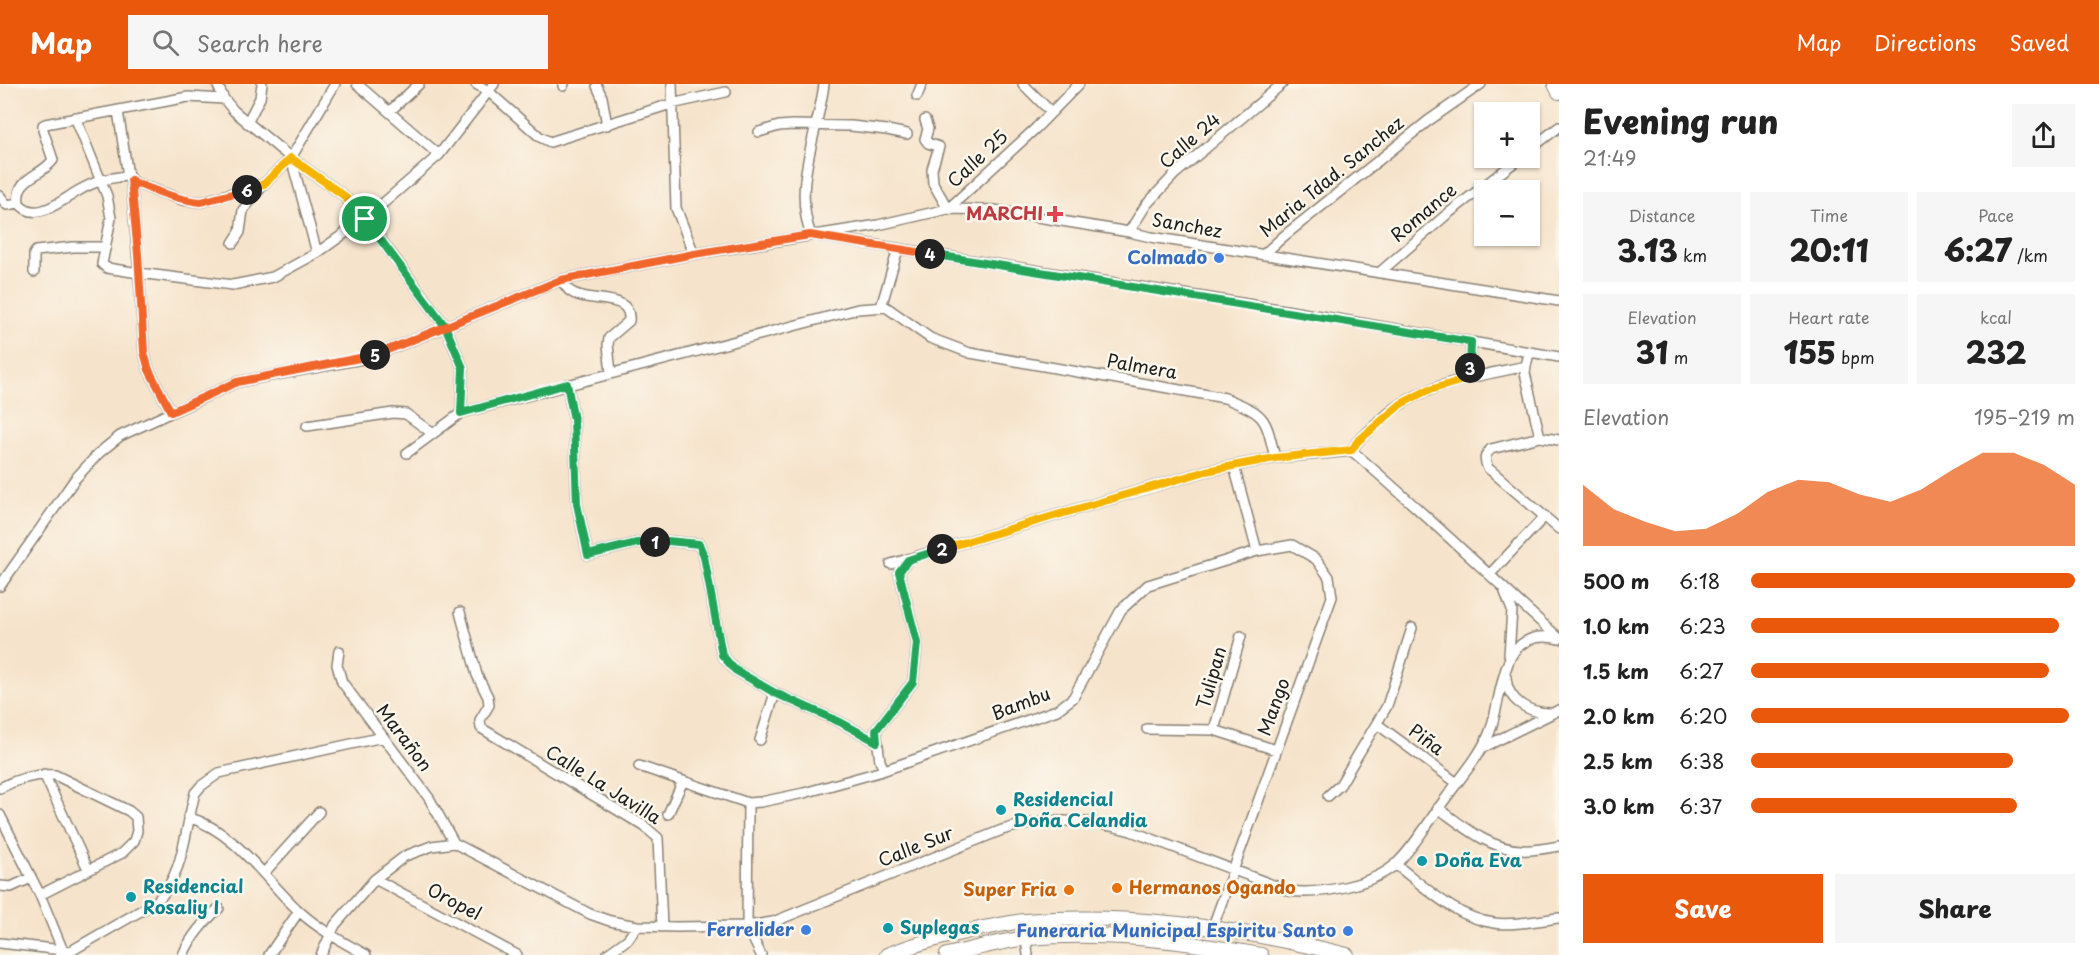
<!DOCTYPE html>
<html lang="en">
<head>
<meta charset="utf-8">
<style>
	body { margin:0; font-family:"Playpen Sans",sans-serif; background:#f6f6f6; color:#222; height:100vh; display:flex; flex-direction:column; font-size:22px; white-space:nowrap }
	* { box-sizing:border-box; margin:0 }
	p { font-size:20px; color:#767676 }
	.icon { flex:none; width:33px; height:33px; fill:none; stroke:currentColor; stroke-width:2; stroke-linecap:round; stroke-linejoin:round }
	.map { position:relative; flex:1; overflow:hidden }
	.sheet { display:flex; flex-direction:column; background:#fff; width:540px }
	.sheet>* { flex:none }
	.controls { position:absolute; left:1474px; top:18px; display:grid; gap:12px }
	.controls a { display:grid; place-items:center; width:66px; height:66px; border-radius:0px; background:#fff; box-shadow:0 2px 4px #0004; font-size:30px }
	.pin { position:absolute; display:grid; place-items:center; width:51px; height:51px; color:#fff; margin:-26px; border:3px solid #fff; border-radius:50%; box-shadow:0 2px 6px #0007 }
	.km { position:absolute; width:30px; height:30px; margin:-15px; border-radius:50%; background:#222; color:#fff; font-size:16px; line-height:30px; text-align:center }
	.round { display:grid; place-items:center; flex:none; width:63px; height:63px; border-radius:0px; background:#f6f6f6 }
	.headline { display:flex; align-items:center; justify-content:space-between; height:102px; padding:0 24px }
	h1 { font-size:33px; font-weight:800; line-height:45px }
	.metrics { display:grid; grid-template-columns:repeat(3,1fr); gap:9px; height:102px; padding:6px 24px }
	.metrics div { display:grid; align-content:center; border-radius:0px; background:#f6f6f6; text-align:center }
	.metrics b { font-size:30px; font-weight:800 }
	.metrics small { font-size:16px; font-weight:400 }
	.metrics p { font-size:16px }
	.chart { height:168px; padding:12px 24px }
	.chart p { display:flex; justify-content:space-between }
	.chart svg { width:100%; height:108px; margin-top:6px; fill:#ea580c; opacity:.7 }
	.cta { display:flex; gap:12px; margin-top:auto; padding:12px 24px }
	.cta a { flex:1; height:69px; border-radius:0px; background:#ea580c; color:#fff; font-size:24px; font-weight:800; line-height:69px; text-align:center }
	.cta a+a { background:#f6f6f6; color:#222 }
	ul { padding:0 24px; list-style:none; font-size:20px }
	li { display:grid; grid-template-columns:96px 72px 1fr; align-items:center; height:45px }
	li i { height:15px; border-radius:8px; background:#ea580c }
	header { display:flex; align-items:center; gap:36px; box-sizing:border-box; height:84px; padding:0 30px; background:#ea580c; color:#fff }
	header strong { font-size:28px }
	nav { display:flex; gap:33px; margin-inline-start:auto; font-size:21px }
	.search { width:420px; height:54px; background:#f6f6f6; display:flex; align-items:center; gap:15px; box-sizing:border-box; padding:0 21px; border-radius:0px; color:#767676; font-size:22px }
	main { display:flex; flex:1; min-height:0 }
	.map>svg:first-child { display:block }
</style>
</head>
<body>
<header>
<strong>Map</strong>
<div class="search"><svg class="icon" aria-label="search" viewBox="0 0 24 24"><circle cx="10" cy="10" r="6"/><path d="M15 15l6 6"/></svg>Search here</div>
<nav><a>Map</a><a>Directions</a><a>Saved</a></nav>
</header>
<main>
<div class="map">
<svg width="1559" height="871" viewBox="0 0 1559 871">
	<rect width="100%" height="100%" fill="#fbf7ec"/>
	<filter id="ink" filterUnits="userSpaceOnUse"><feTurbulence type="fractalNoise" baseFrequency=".0167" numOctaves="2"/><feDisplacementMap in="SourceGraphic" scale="12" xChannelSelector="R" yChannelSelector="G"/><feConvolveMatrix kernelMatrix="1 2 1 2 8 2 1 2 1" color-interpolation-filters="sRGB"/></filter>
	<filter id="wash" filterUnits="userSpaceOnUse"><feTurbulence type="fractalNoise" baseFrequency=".008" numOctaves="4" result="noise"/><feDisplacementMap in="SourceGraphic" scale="24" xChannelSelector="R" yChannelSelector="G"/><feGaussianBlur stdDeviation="1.35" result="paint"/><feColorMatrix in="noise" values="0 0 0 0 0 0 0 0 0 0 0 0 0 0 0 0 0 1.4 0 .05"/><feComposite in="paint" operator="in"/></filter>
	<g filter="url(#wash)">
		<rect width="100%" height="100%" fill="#f6e3cb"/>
	</g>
	<g filter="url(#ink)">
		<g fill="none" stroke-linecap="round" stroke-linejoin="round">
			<defs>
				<path id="minor" d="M217,0l7,15 10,12 57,47 52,37 30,34 72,97 18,42 -2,45 -54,40
					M357,0l82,71
					M476,0l12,7 52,46 10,5 121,-38 55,-12
					M672,0l4,124 18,46
					M1023,0l28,28
					M563,2l1,-2
					M597,2l5,11 5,28
					M917,12l5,-12
					M118,27l10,65 7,7 48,17 18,2 63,-18 27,-26 44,-74
					M390,27l29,-27
					M75,33l32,79 4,22 -9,46 5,4 32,5 -8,-93
					M925,36l3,9 -3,10 3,4 11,4 -7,22 1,14 15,26 88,-81 43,-44
					M247,39l13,-25 2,-14
					M759,48l20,-6 13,-1 59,1 36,4 20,4
					M1530,65l29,-22
					M291,74l26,95
					M128,92c-9,1 -19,2 -28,5 -7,2 -15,6 -22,10 -16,9 -43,33 -59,12 -4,-26 22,-26 34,-43l-10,-30v-5l2,-1 143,-27 36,2
					M0,112l7,9 12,-2
					M1129,148l17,-27 29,-31 107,-90
					M811,151c-19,-50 7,-101 13,-151
					M819,152l466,74 274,47
					M233,159l7,-11 3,-22 21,-26
					M1263,171l21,-19 144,-115 53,-37
					M34,188v-18l2,-3 37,-4h33
					M1379,189l66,-57 75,-58
					M561,196c3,3 6,9 9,11 18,14 62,0 59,30l-20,17 -1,7 3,28
					M881,223l17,-58
					M1526,282l-1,7 15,64
					M1470,294l1,-36
					M567,300l7,36 3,84 11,51 49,-12 31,-2 31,3 5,12 18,99 13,15 40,23
					M171,328l-22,-42 -5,-18 -5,-79 94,12 40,-8 44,-24 48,-34 74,-64 55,-71
					M461,329l397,-104 28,-2 44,31 40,15 255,45c41,17 40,17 50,60
					M307,342l86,-13 13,1 26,19
					M1559,356l-19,-3 -49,12c-7,6 -7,11 -3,19l71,61
					M1352,367l5,-9c15,-13 29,-29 46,-39 36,-22 82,-28 123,-37l3,-13
					M1234,382l23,85
					M891,480l315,-93 69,-13 77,-7c71,60 137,125 207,187
					M1490,490l55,-58
					M0,502l75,-107 24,-26 21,-17 117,-54 131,-24 193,-78 133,-26 184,-29 70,-16 46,1 135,22 22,5 408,64
					M1505,508l7,18 -3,45
					M460,528l17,63 11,22 1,8 -9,15 1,8 163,98 14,12 4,89
					M339,567l-2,14 5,17 87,116 25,45
					M1506,593c1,24 23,36 44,36
					M1377,640l80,59
					M1147,645l67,1 62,20
					M1214,646l27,-94
					M760,656l15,-47 65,29 37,20
					M1482,664l77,-38
					M639,682l44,15
					M884,686l-4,-9 -4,-31 37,-48 4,-39 -18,-71 9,-12
					M44,690l44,95
					M0,704c17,-9 36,-14 55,-13l74,36 7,6 1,14 -3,10 -12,12 -82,42
					M1328,712l12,-11 47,-79 25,-78
					M748,719l-1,123 14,29
					M1438,724c25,18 51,41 83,42 13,1 26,-2 38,-4
					M668,730l15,-33 65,22 13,-1 43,-9 75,-21 178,-62 16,-12 48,-88 27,-25 109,-34 35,-6 24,14 13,18 3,20 -120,332
					M0,731l40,80 23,56 -2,4
					M188,733c49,15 76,62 112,95 20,18 43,30 66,43
					M454,759l136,71 20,7 27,5 40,1 70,-1 26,-4 229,-92c44,-13 85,-12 129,1l158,60c30,4 85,-6 108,-28 19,-18 33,-44 49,-65 15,-21 33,-41 43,-64 9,-22 13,-72 28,-86 12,-12 27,-13 42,-9
					M1395,780c30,23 61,54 99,59 19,3 46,-3 65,-5
					M264,789l55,-61
					M375,795l142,76
					M0,802l11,1 20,-9
					M1026,855l2,16
					M0,859l71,8 85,-49c28,-26 29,-73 39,-109l6,-7 18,-13 164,-36
					M183,871c8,-19 21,-33 36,-47
					M269,871l30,-44
					M321,871l14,-30 40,-46 30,-23 27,-10 22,-3
					M606,871l22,-16 9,-13"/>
				<path id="primary" d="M1555,0l4,8
					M887,871c32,-13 64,-20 97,-27 13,-2 27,-6 41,-7 107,-9 218,8 322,34
					M947,871c27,-6 54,-14 81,-17 78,-7 155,3 233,17"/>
			</defs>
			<use href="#minor" stroke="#898074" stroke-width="12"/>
			<use href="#primary" stroke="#898074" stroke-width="16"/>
			<use href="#minor" stroke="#fff" stroke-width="9"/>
			<use href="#primary" stroke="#fff" stroke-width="14"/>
		</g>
	</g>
	<g fill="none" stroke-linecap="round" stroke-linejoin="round" filter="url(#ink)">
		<defs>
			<path id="split-1" d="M365,135l80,107 18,42 -2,45 106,-29 7,36 3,84 11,51 49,-12 18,-1"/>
			<path id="split-2" d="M655,458l13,-1 31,3 5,12 18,99 13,15 40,23 65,29 37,20 -1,-12 37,-48 4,-39 -18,-71 9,-12 34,-11"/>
			<path id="split-3" d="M942,465l264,-78 69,-13 77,-8 5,-8 44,-38 25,-13 44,-13v-10"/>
			<path id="split-4" d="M930,170l541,88 -1,26"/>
			<path id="split-5" d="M375,271l186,-75 133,-26 116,-19 120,19"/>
			<path id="split-6" d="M247,106l-46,12c-23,-2 -44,-11 -66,-19l-4,-3 7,74 6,98 5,18 22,42 66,-30 138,-27"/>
			<path id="split-7" d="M247,106l17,-6 27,-26 52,37 22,24"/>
		</defs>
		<use href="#split-1" stroke="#fff" stroke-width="12"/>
		<use href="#split-2" stroke="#fff" stroke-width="12"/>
		<use href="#split-3" stroke="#fff" stroke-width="12"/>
		<use href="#split-4" stroke="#fff" stroke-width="12"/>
		<use href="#split-5" stroke="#fff" stroke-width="12"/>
		<use href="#split-6" stroke="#fff" stroke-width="12"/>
		<use href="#split-7" stroke="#fff" stroke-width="12"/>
		<use href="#split-1" stroke="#22a559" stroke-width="8"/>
		<use href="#split-2" stroke="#22a559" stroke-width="8"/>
		<use href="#split-3" stroke="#f5b400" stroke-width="8"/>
		<use href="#split-4" stroke="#22a559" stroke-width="8"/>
		<use href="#split-5" stroke="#f0652b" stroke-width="8"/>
		<use href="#split-6" stroke="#f0652b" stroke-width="8"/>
		<use href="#split-7" stroke="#f5b400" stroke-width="8"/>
	</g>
	<path fill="#e0444e" stroke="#fbf7ec" stroke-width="2" d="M1052 121h6v6h6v6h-6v6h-6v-6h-6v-6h6z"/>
	<g fill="#3f7fe0" stroke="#fbf7ec" stroke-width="2">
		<circle cx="1219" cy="174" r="6"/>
		<circle cx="806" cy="846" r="6"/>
		<circle cx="1348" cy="847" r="6"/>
	</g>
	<g fill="#0f9aa8" stroke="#fbf7ec" stroke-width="2">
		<circle cx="1001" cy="726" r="6"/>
		<circle cx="1422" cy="777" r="6"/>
		<circle cx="131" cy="813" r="6"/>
		<circle cx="888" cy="844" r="6"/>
	</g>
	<g fill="#e8710a" stroke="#fbf7ec" stroke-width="2">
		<circle cx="1117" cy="804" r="6"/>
		<circle cx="1069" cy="806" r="6"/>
	</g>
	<g text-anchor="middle" stroke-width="5" stroke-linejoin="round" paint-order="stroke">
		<g font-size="18" fill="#1c1c1c" stroke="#fbf7ec">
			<text transform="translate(1190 57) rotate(-41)" y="6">Calle 24</text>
			<text transform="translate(978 75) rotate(-43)" y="6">Calle 25</text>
			<text transform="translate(1332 93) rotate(-39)" y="6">Maria Tdad. Sanchez</text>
			<text transform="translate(1424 129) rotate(-40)" y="6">Romance</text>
			<text transform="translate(1187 142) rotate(10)" y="6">Sanchez</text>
			<text transform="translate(1142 283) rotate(10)" y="6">Palmera</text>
			<text transform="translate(1212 594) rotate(-74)" y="6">Tulipan</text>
			<text transform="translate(1021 620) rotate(-21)" y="6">Bambu</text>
			<text transform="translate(1274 623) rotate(-70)" y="6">Mango</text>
			<text transform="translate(404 654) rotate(53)" y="6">Marañon</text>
			<text transform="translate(1426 656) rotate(36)" y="6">Piña</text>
			<text transform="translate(603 701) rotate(32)" y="6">Calle La Javilla</text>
			<text transform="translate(916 763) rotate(-22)" y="6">Calle Sur</text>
			<text transform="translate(454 818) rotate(28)" y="6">Oropel</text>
		</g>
		<g font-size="18" font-weight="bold" fill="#be3a42" stroke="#fbf7ec" text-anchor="end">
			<text x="1043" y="136">MARCHI</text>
		</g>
		<g font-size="18" font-weight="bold" fill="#366cbe" stroke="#fbf7ec" text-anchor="end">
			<text x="1207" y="180">Colmado</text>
			<text x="794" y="852">Ferrelider</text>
			<text x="1336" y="853">Funeraria Municipal Espiritu Santo</text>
		</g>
		<g font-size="18" font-weight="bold" fill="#0d838f" stroke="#fbf7ec" text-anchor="start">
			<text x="1013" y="722">Residencial<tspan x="1013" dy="21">Doña Celandia</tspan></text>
			<text x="1434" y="783">Doña Eva</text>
			<text x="143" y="809">Residencial<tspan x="143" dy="21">Rosaliy I</tspan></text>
			<text x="900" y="850">Suplegas</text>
		</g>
		<g font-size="18" font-weight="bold" fill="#c56008" stroke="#fbf7ec" text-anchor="start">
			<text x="1129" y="810">Hermanos Ogando</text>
			<text x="1057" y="812" text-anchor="end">Super Fria</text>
		</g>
	</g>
</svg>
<div class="controls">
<a>+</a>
<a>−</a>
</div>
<div class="pin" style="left:365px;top:135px;background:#1e9e55"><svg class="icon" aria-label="arrive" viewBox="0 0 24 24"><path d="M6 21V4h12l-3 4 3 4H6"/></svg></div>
<b class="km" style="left:655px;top:458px">1</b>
<b class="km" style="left:942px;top:465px">2</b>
<b class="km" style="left:1470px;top:284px">3</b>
<b class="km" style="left:930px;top:170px">4</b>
<b class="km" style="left:375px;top:271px">5</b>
<b class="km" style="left:247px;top:106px">6</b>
</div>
<section class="sheet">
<div class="headline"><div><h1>Evening run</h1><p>21:49</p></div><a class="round"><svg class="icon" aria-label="share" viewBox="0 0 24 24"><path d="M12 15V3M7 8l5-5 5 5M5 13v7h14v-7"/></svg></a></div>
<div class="metrics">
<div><p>Distance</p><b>3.13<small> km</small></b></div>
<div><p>Time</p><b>20:11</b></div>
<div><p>Pace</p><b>6:27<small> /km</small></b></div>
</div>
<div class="metrics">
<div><p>Elevation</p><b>31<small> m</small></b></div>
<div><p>Heart rate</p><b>155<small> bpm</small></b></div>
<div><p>kcal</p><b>232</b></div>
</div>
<div class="chart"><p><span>Elevation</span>195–219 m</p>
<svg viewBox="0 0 160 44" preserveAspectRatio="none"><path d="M0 44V19L10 29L20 34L30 38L40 37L50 31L60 22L70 17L80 18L90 23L100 26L110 21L120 13L130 6L140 6L150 11L160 19V44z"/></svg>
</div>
<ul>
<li><b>500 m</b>6:18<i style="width:100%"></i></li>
<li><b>1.0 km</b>6:23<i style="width:95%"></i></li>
<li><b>1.5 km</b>6:27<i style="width:92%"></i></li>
<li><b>2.0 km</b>6:20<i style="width:98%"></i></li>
<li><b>2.5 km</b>6:38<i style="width:81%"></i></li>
<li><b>3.0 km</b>6:37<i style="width:82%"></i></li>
</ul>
<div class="cta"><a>Save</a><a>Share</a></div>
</section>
</main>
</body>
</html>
